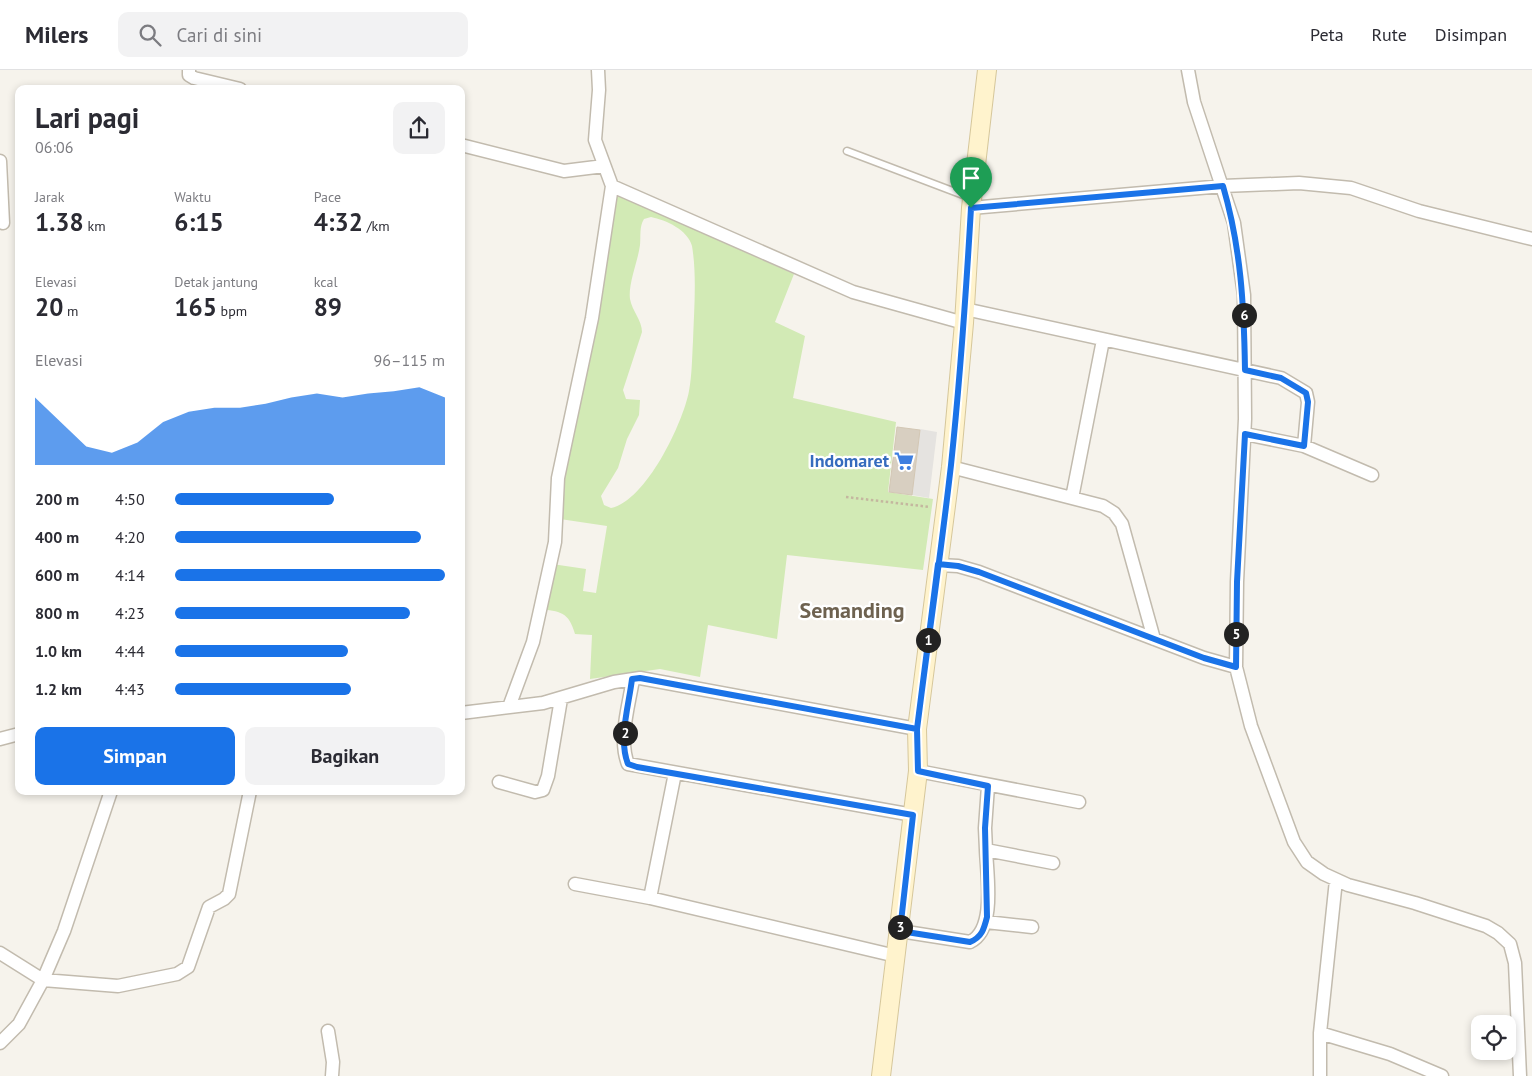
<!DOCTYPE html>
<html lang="id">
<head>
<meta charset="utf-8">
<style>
	body { margin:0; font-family:"PT Sans",sans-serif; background:#f2f2f3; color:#2b2b33; height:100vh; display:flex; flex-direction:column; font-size:19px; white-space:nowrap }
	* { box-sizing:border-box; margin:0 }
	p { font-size:16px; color:#7c7c81 }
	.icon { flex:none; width:28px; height:28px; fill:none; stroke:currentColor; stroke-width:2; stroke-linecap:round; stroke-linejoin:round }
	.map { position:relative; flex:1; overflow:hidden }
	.drawer { position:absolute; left:15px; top:15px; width:450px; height:710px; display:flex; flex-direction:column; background:#fff; border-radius:10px; box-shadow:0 2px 8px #0003 }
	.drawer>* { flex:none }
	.controls { position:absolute; left:1471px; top:945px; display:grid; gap:10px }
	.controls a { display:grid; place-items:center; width:45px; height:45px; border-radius:10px; background:#fff; box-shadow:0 2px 8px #0003; font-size:25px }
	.pin { position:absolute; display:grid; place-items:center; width:42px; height:42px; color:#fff; margin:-51px -21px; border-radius:50% 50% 50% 0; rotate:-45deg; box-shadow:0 0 5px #0007 }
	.pin .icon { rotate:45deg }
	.km { position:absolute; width:25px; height:25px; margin:-12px; border-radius:50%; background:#222; color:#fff; font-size:14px; line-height:25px; text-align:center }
	.round { display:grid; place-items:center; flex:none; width:52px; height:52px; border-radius:10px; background:#f2f2f3 }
	.summary { display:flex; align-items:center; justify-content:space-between; height:85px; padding:0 20px }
	h1 { font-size:28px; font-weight:700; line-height:38px }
	.figures { display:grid; grid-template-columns:repeat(3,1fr); gap:8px; height:85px; padding:5px 20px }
	.figures div { display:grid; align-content:center }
	.figures b { font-size:25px; font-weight:700 }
	.figures small { font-size:14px; font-weight:400 }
	.figures p { font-size:14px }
	.chart { height:140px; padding:10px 20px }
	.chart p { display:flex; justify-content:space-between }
	.chart svg { width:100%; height:90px; margin-top:5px; fill:#1a73e8; opacity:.7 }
	.primary-button { display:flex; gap:10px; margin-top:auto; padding:10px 20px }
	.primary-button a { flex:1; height:58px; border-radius:10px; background:#1a73e8; color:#fff; font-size:20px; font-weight:700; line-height:58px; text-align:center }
	.primary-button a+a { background:#f2f2f3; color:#2b2b33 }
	ul { padding:0 20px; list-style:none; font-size:16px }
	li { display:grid; grid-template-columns:80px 60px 1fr; align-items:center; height:38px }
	li i { height:12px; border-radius:6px; background:#1a73e8 }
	header { display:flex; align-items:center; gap:30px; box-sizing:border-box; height:70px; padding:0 25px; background:#fff; border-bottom:1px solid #e1e1e2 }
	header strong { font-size:24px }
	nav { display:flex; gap:28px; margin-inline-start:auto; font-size:18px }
	.search { width:350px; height:45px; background:#f2f2f3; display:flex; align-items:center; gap:12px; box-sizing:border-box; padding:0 18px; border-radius:10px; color:#7c7c81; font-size:19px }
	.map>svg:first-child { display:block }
</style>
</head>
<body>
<header>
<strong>Milers</strong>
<div class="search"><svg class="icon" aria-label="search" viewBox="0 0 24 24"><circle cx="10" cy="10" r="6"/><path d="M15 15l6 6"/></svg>Cari di sini</div>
<nav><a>Peta</a><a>Rute</a><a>Disimpan</a></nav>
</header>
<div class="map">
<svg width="1532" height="1006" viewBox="0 0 1532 1006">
	<rect width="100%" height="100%" fill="#f6f3ec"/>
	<path fill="#d2eab5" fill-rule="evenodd" d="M615,124l179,80 -19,48 30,14 -12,62 103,24 -8,70 45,7 -10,71 -136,-15 -10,84 -69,-14 -8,52 -40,-8 -70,10 2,-44 -17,-1c-6,-22 -15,-23 -36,-25l13,-45 34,5 -3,22 13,2 11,-67 -47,-7v-42zM651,147c15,3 37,13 41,29 5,30 2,64 1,95 -1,17 -1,34 -4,50 -6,32 -43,110 -78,117l-7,-3 -3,-9 17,-28 9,-29 12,-24 1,-15 -14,-1 -3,-9 19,-58c0,-12 -10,-21 -12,-33 -2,-15 8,-38 10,-54 1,-9 -1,-18 4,-26z"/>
	<path fill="#e5e3e0" d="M920,359l17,3 -8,66 -17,-3z"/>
	<path fill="#d8cfc1" stroke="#d3c7b4" d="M897,357l23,3 -8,65 -23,-3z"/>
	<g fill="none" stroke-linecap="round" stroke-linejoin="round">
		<defs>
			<path id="lane" d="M847,81l124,47"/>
			<path id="street" d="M189,0v5l5,3 46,11
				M1188,0l6,32 40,121 10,72 1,124 -8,163 -1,85 15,59 43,116 13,20 17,12 24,11 67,18 71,23 12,7 12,11 5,19 5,113
				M461,75l103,26 40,-5
				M0,91l3,62
				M612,116l241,106 111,31
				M971,138l252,-22 76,-3 52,5 68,23 113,28
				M965,239l316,69 25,15 2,9 -4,44
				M1245,364l59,12 68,29
				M951,397l152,39 11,7 8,11 32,115
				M1072,428l31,-158
				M938,495l20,1 21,6 225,86 32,9
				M633,609c-4,26 -15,60 -5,85l285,51
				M509,637l24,-65 22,-100 3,-64 34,-160 20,-132 -17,-46 4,-50 -1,-20
				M461,643l82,-10 71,-21 26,-4 277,51
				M0,669l19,-5
				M918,701l161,31
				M499,712l36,10 8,-2 5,-14 13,-77
				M988,716l-3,42 1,22 67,13
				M111,721l-47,140 -21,49 75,6 59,-12 11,-7 21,-60 15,-8 5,-5 21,-103
				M575,814l75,14 246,58
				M650,828l25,-125
				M986,852l46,5
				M900,861l70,11c26,-12 17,-66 16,-92
				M0,883l43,27 -24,44 -19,19
				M328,961l5,31 -1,14
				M1320,963l70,21 52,22
				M1320,1006v-43l16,-153"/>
			<path id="secondary" d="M881,1006l37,-305 -1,-42 34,-262 13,-144 7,-115 16,-138"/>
		</defs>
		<use href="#lane" stroke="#c2bbae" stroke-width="9"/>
		<use href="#street" stroke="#c2bbae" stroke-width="15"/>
		<use href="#secondary" stroke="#d6c79b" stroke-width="20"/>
		<path stroke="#c4b79f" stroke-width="2.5" stroke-dasharray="2.5 2.5" stroke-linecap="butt" d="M846,427l84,10"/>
		<use href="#lane" stroke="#fff" stroke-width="6"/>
		<use href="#street" stroke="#fff" stroke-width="12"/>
		<use href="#secondary" stroke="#fff3cd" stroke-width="18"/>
	</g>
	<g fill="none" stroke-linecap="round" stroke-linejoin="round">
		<defs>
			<path id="route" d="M971,138c-5,86 -11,172 -20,257 -10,88 -23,176 -34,264l-277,-51 -8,1c-3,26 -14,60 -4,85l9,3 276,48 -13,116 70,11c12,-5 14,-13 17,-25l-2,-89 3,-42 -70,-15 -1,-42 21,-165 20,2 21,6 225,86 32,9 1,-85 8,-148 59,12 4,-44 -2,-9 -25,-15 -36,-8c-1,-65 -4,-122 -22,-184l-252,22"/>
		</defs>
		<use href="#route" stroke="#fff" stroke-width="10"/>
		<use href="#route" stroke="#1a73e8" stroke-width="6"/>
	</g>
	<defs>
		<symbol id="supermarket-bare" viewBox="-9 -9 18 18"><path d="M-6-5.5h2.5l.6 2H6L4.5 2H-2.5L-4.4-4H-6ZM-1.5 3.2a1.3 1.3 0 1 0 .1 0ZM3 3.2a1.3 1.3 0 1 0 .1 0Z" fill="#3f7fe0" stroke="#fff" stroke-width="2.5" paint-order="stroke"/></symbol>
	</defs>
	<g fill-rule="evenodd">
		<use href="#supermarket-bare" x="890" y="377" width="28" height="28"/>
	</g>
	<g text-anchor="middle" stroke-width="4.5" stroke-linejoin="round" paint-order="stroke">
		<g font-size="18" font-weight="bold" fill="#366cbe" stroke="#fff" text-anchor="end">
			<text x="889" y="397">Indomaret</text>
		</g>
		<g font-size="22" font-weight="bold" fill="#6e6250" stroke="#fff">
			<text x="852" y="548">Semanding</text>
		</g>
	</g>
</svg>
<div class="controls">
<a><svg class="icon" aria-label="locate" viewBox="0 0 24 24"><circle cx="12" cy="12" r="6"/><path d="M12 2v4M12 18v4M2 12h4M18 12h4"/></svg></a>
</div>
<div class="pin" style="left:971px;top:138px;background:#1e9e55"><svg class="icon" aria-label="arrive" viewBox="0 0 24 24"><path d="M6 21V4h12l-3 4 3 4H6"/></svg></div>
<b class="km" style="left:928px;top:570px">1</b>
<b class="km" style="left:625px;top:663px">2</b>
<b class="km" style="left:900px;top:857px">3</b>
<b class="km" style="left:1236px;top:564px">5</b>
<b class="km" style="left:1244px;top:245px">6</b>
<section class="drawer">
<div class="summary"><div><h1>Lari pagi</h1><p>06:06</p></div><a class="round"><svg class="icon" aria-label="share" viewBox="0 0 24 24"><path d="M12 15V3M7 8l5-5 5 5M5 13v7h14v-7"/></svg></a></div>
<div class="figures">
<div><p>Jarak</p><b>1.38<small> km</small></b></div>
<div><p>Waktu</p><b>6:15</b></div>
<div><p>Pace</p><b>4:32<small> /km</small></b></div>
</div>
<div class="figures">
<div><p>Elevasi</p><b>20<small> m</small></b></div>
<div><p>Detak jantung</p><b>165<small> bpm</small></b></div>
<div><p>kcal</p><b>89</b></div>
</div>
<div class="chart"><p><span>Elevasi</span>96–115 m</p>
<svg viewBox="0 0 160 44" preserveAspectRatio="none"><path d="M0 44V11L10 23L20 35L30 38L40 33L50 23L60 18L70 16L80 16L90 14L100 11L110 9L120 11L130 9L140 8L150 6L160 11V44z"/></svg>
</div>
<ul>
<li><b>200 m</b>4:50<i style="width:59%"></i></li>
<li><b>400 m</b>4:20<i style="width:91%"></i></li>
<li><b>600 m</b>4:14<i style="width:100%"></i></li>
<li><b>800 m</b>4:23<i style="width:87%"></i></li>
<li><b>1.0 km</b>4:44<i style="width:64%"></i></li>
<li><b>1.2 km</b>4:43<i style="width:65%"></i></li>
</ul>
<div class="primary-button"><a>Simpan</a><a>Bagikan</a></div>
</section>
</div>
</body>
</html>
